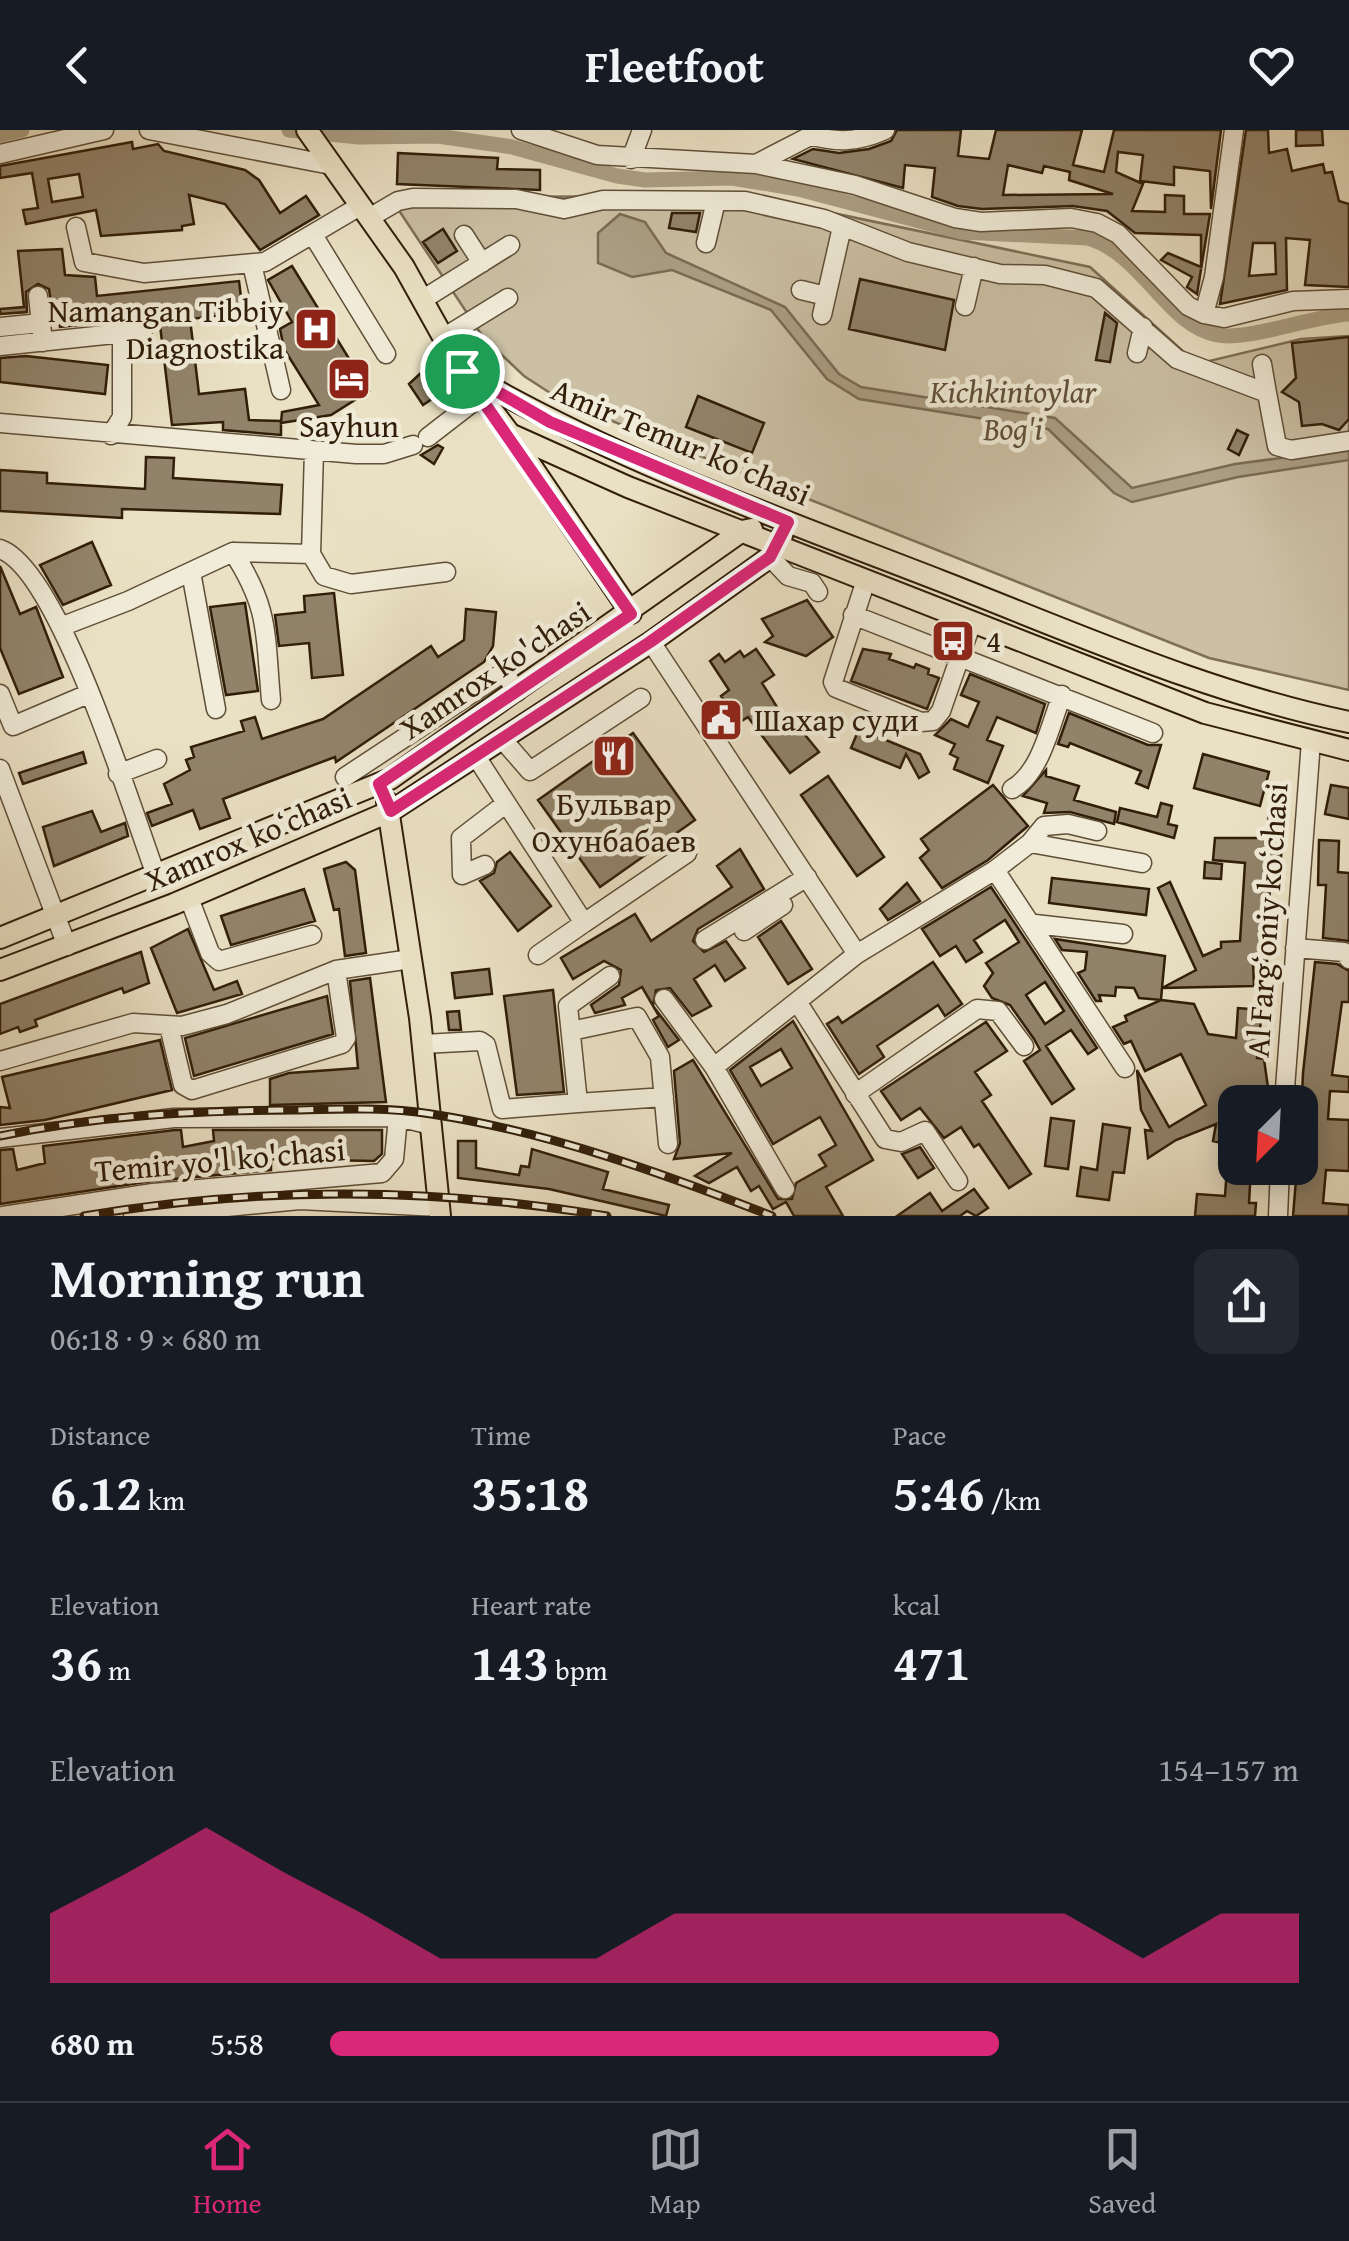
<!DOCTYPE html>
<html lang="en">
<head>
<meta charset="utf-8">
<style>
	body { margin:0; font-family:"Gentium Book Plus",serif; background:#242831; color:#f1f3f6; height:100vh; display:flex; flex-direction:column; font-size:38px; white-space:nowrap }
	* { box-sizing:border-box; margin:0 }
	p { font-size:32px; color:#9ea1a6 }
	.icon { flex:none; width:55px; height:55px; fill:none; stroke:currentColor; stroke-width:2; stroke-linecap:round; stroke-linejoin:round }
	.map { position:relative; height:1086px; overflow:hidden }
	.sheet { display:flex; flex-direction:column; background:#171b24; flex:1 }
	.sheet>* { flex:none }
	.needle { width:65px; rotate:204deg }
	.tools { position:absolute; left:1218px; top:955px; display:grid; gap:20px }
	.tools a { display:grid; place-items:center; width:100px; height:100px; border-radius:20px; background:#171b24; box-shadow:0 5px 25px #0003; font-size:50px }
	.pin { position:absolute; display:grid; place-items:center; width:85px; height:85px; color:#fff; margin:-42px; border:5px solid #fff; border-radius:50%; box-shadow:0 2px 10px #0007 }
	.round { display:grid; place-items:center; flex:none; width:105px; height:105px; border-radius:20px; background:#242831 }
	.overview { display:flex; align-items:center; justify-content:space-between; height:170px; padding:0 50px }
	h1 { font-size:55px; font-weight:700; line-height:75px }
	.stats { display:grid; grid-template-columns:repeat(3,1fr); gap:15px; height:170px; padding:10px 50px }
	.stats div { display:grid; align-content:center }
	.stats b { font-size:50px; font-weight:700 }
	.stats small { font-size:28px; font-weight:400 }
	.stats p { font-size:28px }
	.chart { height:280px; padding:20px 50px }
	.chart p { display:flex; justify-content:space-between }
	.chart svg { width:100%; height:180px; margin-top:10px; fill:#db2777; opacity:.7 }
	ul { padding:0 50px; list-style:none; font-size:32px }
	li { display:grid; grid-template-columns:160px 120px 1fr; align-items:center; height:75px }
	li i { height:25px; border-radius:12px; background:#db2777 }
	header { display:flex; justify-content:space-between; align-items:center; height:130px; padding:0 50px; background:#171b24; font-size:45px; font-weight:700 }
	.menu { display:flex; justify-content:space-around; align-items:center; height:140px; border-top:2px solid #363941; background:#171b24; font-size:28px; color:#9ea1a6 }
	.menu a { display:grid; justify-items:center; gap:5px }
	.menu .current { color:#db2777 }
	.map>svg:first-child { display:block }
</style>
</head>
<body>
<header><svg class="icon" aria-label="back" viewBox="0 0 24 24"><path d="M15 5l-7 7 7 7"/></svg>Fleetfoot<svg class="icon" aria-label="heart" viewBox="0 0 24 24"><path d="M12 20l-8-8c-3-5 5-10 8-4 3-6 11-1 8 4z"/></svg></header>
<div class="map">
<svg width="1349" height="1086" viewBox="0 0 1349 1086">
	<rect width="100%" height="100%" fill="#eae1c4"/>
	<filter id="stains"><feTurbulence type="fractalNoise" baseFrequency=".002" numOctaves="4"/><feColorMatrix values="0 0 0 0 .2 0 0 0 0 .09 0 0 0 0 .02 0 0 0 .5 -.17"/></filter>
	<radialGradient id="worn" r=".72"><stop offset=".6" stop-color="#630" stop-opacity="0"/><stop offset="1" stop-color="#630" stop-opacity=".3"/></radialGradient>
	<path fill="#cbc0a4" stroke="#7e6f56" stroke-width="2.5" d="M752,66l338,71 107,97 104,-25 48,-3v354l-140,-32 -645,-256 -40,-26 -41,-39 -93,-140z"/>
	<path fill="#ab9f84" stroke="#7a6b53" stroke-width="2.5" d="M620,84l25,8 21,31 119,54 54,67 22,13 194,31 77,70 103,-24 114,-15v11l-111,17 -106,25 -18,-9 -66,-64 -189,-30 -32,-20 -56,-69 -99,-40 -40,7 -34,-14v-30z"/>
	<g fill="none" stroke-linecap="round" stroke-linejoin="round">
		<path stroke="#ab9f84" stroke-width="15" d="M289,0l70,7 79,-1 74,11 105,29 28,4 87,-2 66,11 163,43 127,6c55,16 80,89 130,97 30,6 94,-19 131,-21
			M0,5l22,-5"/>
	</g>
	<path fill="#91836a" stroke="#311e09" stroke-width="2.5" fill-rule="evenodd" d="M897,0h64l-3,26 31,3 7,-29h86l-9,35 31,7 10,-42h107l-10,79 -1,-38 -36,-4v18l-34,-4 3,-26 -25,-3 -2,20 27,12 -11,27 33,1v-17l19,1v18h26l-13,80 -10,-7 5,-10 -31,-17 7,-7 33,14v-32l-66,-2 -28,-22 -34,-5 -91,3 -24,-3 -26,-9 3,-29 -30,-3 -2,23 -110,-29 20,-10 26,4 30,-4 22,-8zM1008,35l34,8 2,-7 26,6 -1,8 44,14 -110,1z
		M1246,0h22l1,23 18,-4 5,22 31,-7 2,9 7,-1 7,29 10,3v83l-44,-2 5,-45 -24,-2 1,52 -67,14zM1253,113h22l1,31 -27,2z
		M1296,0h26l1,15 -27,1z
		M132,12l1,7 25,-5 6,7 81,19 14,10 21,33 26,-17 13,19 -59,35 -35,-46 -36,-9 5,29 -12,2v4l-81,6 -5,-26 -70,14 -3,-14 15,-2 -6,-35 -32,5v-12zM79,44l4,23 -31,5 -4,-23z
		M398,23l100,5 -1,11 43,1v20l-143,-6z
		M672,83h28l-4,19 -27,-4z
		M443,99l14,22 -19,12 -15,-21z
		M62,119l3,26 30,2 2,19 142,-15 4,32 -53,6 9,75 46,-5 4,31 32,1v14l-58,-5v-8l-51,3 -12,-100 -18,-6 -82,8 -1,-10h-6l-4,-28 -11,-5 -12,8 1,20 -27,2v-5l24,-2 -6,-56z
		M292,136l77,125 -38,24 -50,8 1,-11 37,-7 -35,-56 -4,-20 12,-7 -24,-42z
		M860,149l94,21 -9,50 -96,-21z
		M1105,183l12,10 -7,39 -14,-2z
		M1349,207v82l-10,11 -17,-6 -20,2 -3,-24 -17,-10 14,-14 -4,-35z
		M26,226l82,9 -3,29 -105,-12v-24z
		M422,242l16,23 -15,10 -14,-21z
		M698,266l66,27 -12,30 -66,-26z
		M1237,300l11,5 -9,20 -11,-6z
		M438,315l5,3 -9,16 -13,-9z
		M146,327l28,1 -1,20 109,7 -2,29 -158,-5v9l-122,-7v-41l47,3v10l98,6z
		M92,412l19,43 -48,20 -23,-40z
		M0,436l20,48 16,-7 27,70 -44,17 -19,-46z
		M334,463l9,82 -31,3 -3,-35 -30,3 -4,-31 30,-3 -1,-16z
		M807,470l26,37 -27,19 -41,-14 8,-6 -11,-17z
		M245,473l13,88 -32,4 -16,-88z
		M466,479l30,3 -3,34 -9,16 -148,100 -1,-5 -112,42 7,19 -30,11 -7,-19 -41,16 -5,-13 25,-9 -8,-20 26,-14 -4,-10 8,-3 -3,-10 53,-16 -3,-10 14,-4 7,22 61,-20 108,-73 7,11 26,-17z
		M756,519l18,26 -12,8 18,29 16,22 5,-4 18,22 -29,21 -42,-56 -8,5 -19,-26 8,-6 -19,-29 9,-7 6,8 15,-11 4,6z
		M863,519l28,5 -2,5 25,9 2,-4 13,5 -1,5 11,4 -12,31 -76,-28z
		M970,544l75,30 -9,29 -39,-16 -10,23 16,6 -15,37 -34,-14 4,-11 -8,-4 5,-10 -20,-9 16,-16 17,8 11,-25 -18,-7z
		M1069,583l79,32h13l-13,43 -12,-5 5,-12 -71,-28 -2,4 -10,-3z
		M859,599l61,25 9,18 -10,6 -13,-24 -6,14 -49,-20z
		M633,603l62,87 -95,67 -62,-87z
		M83,622l3,11 -63,21 -4,-11z
		M1203,624l66,18 -9,34 -66,-18z
		M1046,640v6l33,10 -5,14 42,12 -2,12 -44,-12 -26,1 3,-10 -24,-7z
		M828,646l56,81 -27,19 -56,-81z
		M993,655l35,41 -40,34 -46,28 -22,-30 9,-8 -8,-11z
		M1331,655l18,3v31l-24,-5z
		M1161,673l11,3 -4,18 9,2 -3,12 -57,-16 3,-14 37,9z
		M92,681l9,21 24,-9 3,13 -74,30 -11,-39z
		M1269,681l16,1 -4,45h-10l-4,105h-14l1,24 -92,2 -1,12 -22,-2 -5,-10 -18,-1 -1,9 -16,-1 2,6h-5l-18,-28 7,-3 2,-18 -25,-2 -7,-11 110,17 -3,32 34,-18 -38,-82 12,-6 33,74 18,-8v-6l19,-1 5,-78 -32,-3 2,-22h52z
		M1319,710l20,1 -1,31 11,1v68l-26,-3 3,-53h-8z
		M740,719l24,40 -66,40 -5,12 11,11 22,-11 19,27 -20,13 -10,-16 -21,14 17,27 -19,10 -22,-28 -14,2 -3,16 26,34 -11,7 -15,-27 6,-4 -17,-29 -20,11 3,7 -30,8 -4,-8 28,-20 2,-15 -17,-9 -31,18 -12,-21 74,-44 16,27 81,-54 -15,-21z
		M510,722l41,54 -33,25 -38,-50 14,-8 3,-11z
		M346,732l9,8 11,83 -21,3 -6,-47 -5,1 -10,-41z
		M1205,732l17,2 -1,15 -17,-1z
		M1052,748l97,11 -3,26 -97,-12z
		M907,753l13,18 -32,19 -8,-11z
		M991,757l106,161 -9,6 -17,-24 -25,16 28,43 -22,15 -28,-43 16,-11 -6,-11 -24,-34 -18,-7 -8,-12 9,-13 -7,-10 33,-21 -14,-22 -31,20 8,12 -16,10 -10,-16 -16,10 -18,-27zM1045,852l19,29 -19,13 -19,-29z
		M304,759l11,32 -84,24 -10,-29z
		M781,791l31,48 -24,15 -30,-47z
		M188,799l26,61 23,-9 5,13 -65,19 -26,-65z
		M141,822l8,31 -25,10 -2,-5 -87,32 2,6 -17,6 -2,-5 -18,7v-30z
		M933,832l29,42 -17,12 -7,-11 -61,41 7,11 -25,17 -32,-50 11,-7 4,6z
		M1315,832l22,2 12,7v31h-7l-10,73 17,2v15l-19,-1 -2,28 21,1v51l-23,-1 -3,33 26,2v11h-56l4,-48h7l4,-51h-7l2,-44z
		M489,839l3,25 -37,4 -3,-25z
		M370,848l16,124 -116,3v-26l19,-6 69,-5 -8,-87z
		M553,860l11,102 -47,3 -13,-99z
		M327,866l6,38 -139,42 -9,-38z
		M1161,870l33,4 14,30 28,4 2,-30 24,2 -5,48 7,1 6,43h-35v54l-14,-3 1,-10 -9,-2 3,-17 -40,16 -28,18 -3,-28 7,1 -11,-21 -4,-40 32,57 37,-22 -25,-51 -36,17 -14,-30 -7,3 -11,-17 14,-6 -2,-5z
		M459,881l2,19h-12l-2,-18z
		M793,891l80,139 -47,27 17,29h-49l-8,-14 -13,7 -14,-23 -8,5 -14,-24 -28,16 -14,-7 37,-23 -58,6 6,-16 -6,-72 19,-11 85,139h14l4,-16 30,-17 -7,-11 17,-10 -16,-28 -47,27 -43,-74zM781,919l11,19 -31,18 -11,-19z
		M986,892l21,29 -32,21 16,23 -9,6 49,73 -22,14 -30,-44 -5,3 -13,-20 -17,11 -24,-30 -19,12 -20,-29z
		M160,910l12,50 -127,30 -45,5v-18l10,1 -8,-31z
		M1051,988l23,3 -6,48 -23,-3z
		M1103,994l27,4 -6,45 -11,-1 -4,28 -32,-4 4,-29 16,3z
		M175,1000h6l2,17 31,-6 -1,-11h169v24l-8,7 -103,-2v11l-119,11 -152,23v-54l13,-1 4,21 28,-7 -2,-17z
		M458,1011h18v27l43,7 2,-9 8,1 3,-18 76,23 -5,17 66,16 -3,11 -117,-27 -91,-11z
		M920,1017l14,21 -16,10 -16,-24z
		M1227,1038h24l-2,35h7l-1,13h-60l2,-22 28,2z
		M974,1059l14,19 -12,8 -9,-5 -7,5h-63l33,-23 12,18z"/>
	<g fill="none" stroke-linecap="round" stroke-linejoin="round">
		<defs>
			<path id="minor" d="M149,0l182,35
				M521,0l76,25 159,9 99,21 100,33 26,4 90,-4 26,5 21,11 70,72 16,8 20,4 69,-17 56,-2
				M809,5c29,8 49,7 76,-5
				M0,24l104,-24
				M631,29l11,-29
				M756,34l62,-32
				M369,88l29,-17 15,-3 103,1 48,10 39,-9 142,1 79,18 84,33 92,22 45,1 51,13 81,71 90,34 10,53 14,4 58,-9
				M76,97l8,35 60,11 121,-11 95,-56
				M313,105l73,119
				M464,105l18,28
				M706,113l10,-42
				M252,134l29,126
				M801,160l25,6
				M38,166l5,46
				M422,170l88,-55
				M965,176l9,-39
				M1204,184l10,-37 20,-147
				M822,185l20,-88
				M0,197l41,-4
				M443,208l65,-40
				M0,216l143,-15
				M1137,223l6,-26
				M1262,234l5,29
				M0,293l356,31h28l29,-9
				M111,305l11,-18v-84
				M428,307l53,-41
				M0,419c59,20 132,262 156,326
				M233,422c37,57 32,82 38,148
				M311,424l13,22 27,8 95,-12
				M770,427l18,19 24,7 6,9
				M191,442l25,137
				M866,450l-33,102 3,6 85,34 12,-1 8,-10 31,-89
				M853,485l300,118
				M63,496l65,-25 105,-49 78,2 3,-103
				M651,512l206,312 -143,113 71,122
				M504,542l36,-24
				M0,564l13,32 75,-32
				M503,610l27,31 111,-73
				M475,625l109,168 -46,32
				M0,639l67,177
				M118,644l39,-15
				M345,647l159,-105 13,20
				M1012,659c29,-16 38,-64 50,-94
				M1030,713l112,20
				M485,735l-23,10 -1,-37 43,-33
				M995,740l35,-27 14,-17 24,-2 29,7
				M189,768l21,55 9,8 93,-26
				M584,793l103,-70
				M1035,794l88,10
				M744,801l39,-26
				M705,810l102,-63
				M1295,818l49,4 5,7
				M857,824l138,-84 130,198
				M664,869l50,68
				M798,873l87,136 16,3 24,-11 33,50
				M169,896l14,59 9,5 150,-46 4,-6 -10,-68
				M571,901l66,-14 23,40 8,87
				M423,914l57,-3 6,4 16,64 76,-6 -10,-97 42,-30
				M0,931l133,-38 49,3 45,-12 109,-44 75,-11
				M855,964l122,-85 21,2 26,35
				M1284,972l27,-361
				M578,973l86,-6
				M0,1008l174,-20 224,-1 33,8
				M3,1086l150,-23 229,-20 12,-14 4,-42
				M133,1086l167,-16 139,7
				M1278,1086l2,-48"/>
			<path id="major" d="M307,0l97,137 58,104 48,63 118,53 577,226 144,37
				M469,245c148,86 312,144 472,206 134,52 267,112 408,141
				M511,306l120,177
				M387,672l33,216 20,198
				M0,808l390,-159 352,-248 10,-2
				M0,840l174,-66 217,-93 260,-169 119,-85 12,-21"/>
		</defs>
		<use href="#minor" stroke="#5f4f38" stroke-width="21"/>
		<use href="#major" stroke="#311e09" stroke-width="24"/>
		<use href="#minor" stroke="#f1ecd9" stroke-width="18"/>
		<use href="#major" stroke="#eae1c4" stroke-width="20"/>
		<defs>
			<path id="rail" d="M0,1006c101,-21 192,-25 294,-26 46,-1 92,-3 137,4 118,18 231,59 341,102
				M84,1086c175,-30 348,-29 523,0"/>
		</defs>
		<use href="#rail" stroke="#311e09" stroke-width="9"/>
		<use href="#rail" stroke="#f1ecd9" stroke-width="5" stroke-dasharray="15" stroke-linecap="butt"/>
	</g>
	<g fill="none" stroke-linecap="round" stroke-linejoin="round">
		<defs>
			<path id="route" d="M462,241l88,51 238,100 -18,35 -120,85 -259,169 -12,-27 252,-170z"/>
		</defs>
		<use href="#route" stroke="#fff" stroke-width="20"/>
		<use href="#route" stroke="#db2777" stroke-width="12"/>
	</g>
	<defs>
		<symbol id="hospital-square" viewBox="-11 -11 22 22"><rect x="-9" y="-9" width="18" height="18" rx="4" fill="#8f2418" stroke="#f1ecd9"/><path d="M-5-5h3v3.5h4V-5h3V5h-3V1.5h-4V5h-3Z" fill="#fff"/></symbol>
		<symbol id="hotel-square" viewBox="-11 -11 22 22"><rect x="-9" y="-9" width="18" height="18" rx="4" fill="#8f2418" stroke="#f1ecd9"/><path d="M-6-4.5h1.5V1H6V5H4.5V3h-9V5H-6ZM-4 0a1.8 1.8 0 1 1 3.6 0ZM.5 0V-2.5h3Q6-2.5 6 0Z" fill="#fff"/></symbol>
		<symbol id="bus-square" viewBox="-11 -11 22 22"><rect x="-9" y="-9" width="18" height="18" rx="4" fill="#8f2418" stroke="#f1ecd9"/><path d="M-5-6H5V4H4V6H2V4H-2V6H-4V4H-5ZM-3.5-4V0h7V-4ZM-3.5 1.2v1.5H-2V1.2ZM2 1.2v1.5H3.5V1.2Z" fill="#fff"/></symbol>
		<symbol id="civic-square" viewBox="-11 -11 22 22"><rect x="-9" y="-9" width="18" height="18" rx="4" fill="#8f2418" stroke="#f1ecd9"/><path d="M-.6-6.5H3V-4.5H.6V-3L4-1V1h2V6H-6V1h2V-1L-.6-3ZM-1.2 2.5V6h2.4V2.5Z" fill="#fff"/></symbol>
		<symbol id="restaurant-square" viewBox="-11 -11 22 22"><rect x="-9" y="-9" width="18" height="18" rx="4" fill="#8f2418" stroke="#f1ecd9"/><path d="M-5-6h1v4h1v-4h1v4h1v-4h1v5L-1.5 .5V6h-2V.5L-5-1ZM5-6V6H3V1.5H1.5Q1.5-4 5-6Z" fill="#fff"/></symbol>
	</defs>
	<g fill-rule="evenodd">
		<use href="#hospital-square" x="291" y="174" width="50" height="50"/>
		<use href="#hotel-square" x="324" y="224" width="50" height="50"/>
		<use href="#bus-square" x="928" y="486" width="50" height="50"/>
		<use href="#civic-square" x="696" y="565" width="50" height="50"/>
		<use href="#restaurant-square" x="589" y="601" width="50" height="50"/>
	</g>
	<g text-anchor="middle" stroke-width="9" stroke-linejoin="round" paint-order="stroke">
		<g font-size="32" fill="#311e09" stroke="#f1ecd9">
			<text x="284" y="192" text-anchor="end">Namangan Tibbiy<tspan x="284" dy="37">Diagnostika</tspan></text>
			<text x="349" y="307">Sayhun</text>
			<text x="986" y="522" text-anchor="start">4</text>
			<text x="754" y="601" text-anchor="start">Шахар суди</text>
			<text x="614" y="685">Бульвар<tspan x="614" dy="37">Охунбабаев</tspan></text>
		</g>
		<g font-size="32" font-style="italic" fill="#5f4f38" stroke="#f1ecd9">
			<text x="1013" y="273">Kichkintoylar<tspan x="1013" dy="37">Bog'i</tspan></text>
		</g>
		<g font-size="32" fill="#311e09" stroke="#f1ecd9">
			<text transform="translate(681 312) rotate(23)" y="11">Amir Temur koʻchasi</text>
			<text transform="translate(495 540) rotate(-34)" y="11">Xamrox ko'chasi</text>
			<text transform="translate(248 709) rotate(-23)" y="11">Xamrox koʻchasi</text>
			<text transform="translate(1267 790) rotate(-86)" y="11">Al Fargʻoniy koʻchasi</text>
			<text transform="translate(220 1030) rotate(-5)" y="11">Temir yo'l ko'chasi</text>
		</g>
	</g>
	<rect width="100%" height="100%" filter="url(#stains)"/>
	<rect width="100%" height="100%" fill="url(#worn)"/>
</svg>
<div class="tools">
<a><svg class="needle" viewBox="-14 -14 28 28"><path d="M0-13l5 13h-10z" fill="#e53935"/><path d="M0 13l5-13h-10z" fill="#9ea1a6"/></svg></a>
</div>
<div class="pin" style="left:462px;top:241px;background:#1e9e55"><svg class="icon" aria-label="arrive" viewBox="0 0 24 24"><path d="M6 21V4h12l-3 4 3 4H6"/></svg></div>
</div>
<section class="sheet">
<div class="overview"><div><h1>Morning run</h1><p>06:18 · 9 × 680 m</p></div><a class="round"><svg class="icon" aria-label="share" viewBox="0 0 24 24"><path d="M12 15V3M7 8l5-5 5 5M5 13v7h14v-7"/></svg></a></div>
<div class="stats">
<div><p>Distance</p><b>6.12<small> km</small></b></div>
<div><p>Time</p><b>35:18</b></div>
<div><p>Pace</p><b>5:46<small> /km</small></b></div>
</div>
<div class="stats">
<div><p>Elevation</p><b>36<small> m</small></b></div>
<div><p>Heart rate</p><b>143<small> bpm</small></b></div>
<div><p>kcal</p><b>471</b></div>
</div>
<div class="chart"><p><span>Elevation</span>154–157 m</p>
<svg viewBox="0 0 160 44" preserveAspectRatio="none"><path d="M0 44V27L10 17L20 6L30 17L40 27L50 38L60 38L70 38L80 27L90 27L100 27L110 27L120 27L130 27L140 38L150 27L160 27V44z"/></svg>
</div>
<ul>
<li><b>680 m</b>5:58<i style="width:69%"></i></li>
</ul>
</section>
<nav class="menu">
<a class="current"><svg class="icon" aria-label="home" viewBox="0 0 24 24"><path d="M3 11l9-7 9 7M6 9v11h12V9"/></svg>Home</a>
<a><svg class="icon" aria-label="map" viewBox="0 0 24 24"><path d="M3 6l6-2 6 2 6-2v14l-6 2-6-2-6 2zM9 4v14M15 6v14"/></svg>Map</a>
<a><svg class="icon" aria-label="saved" viewBox="0 0 24 24"><path d="M7 4h10v16l-5-4-5 4z"/></svg>Saved</a>
</nav>
</body>
</html>
